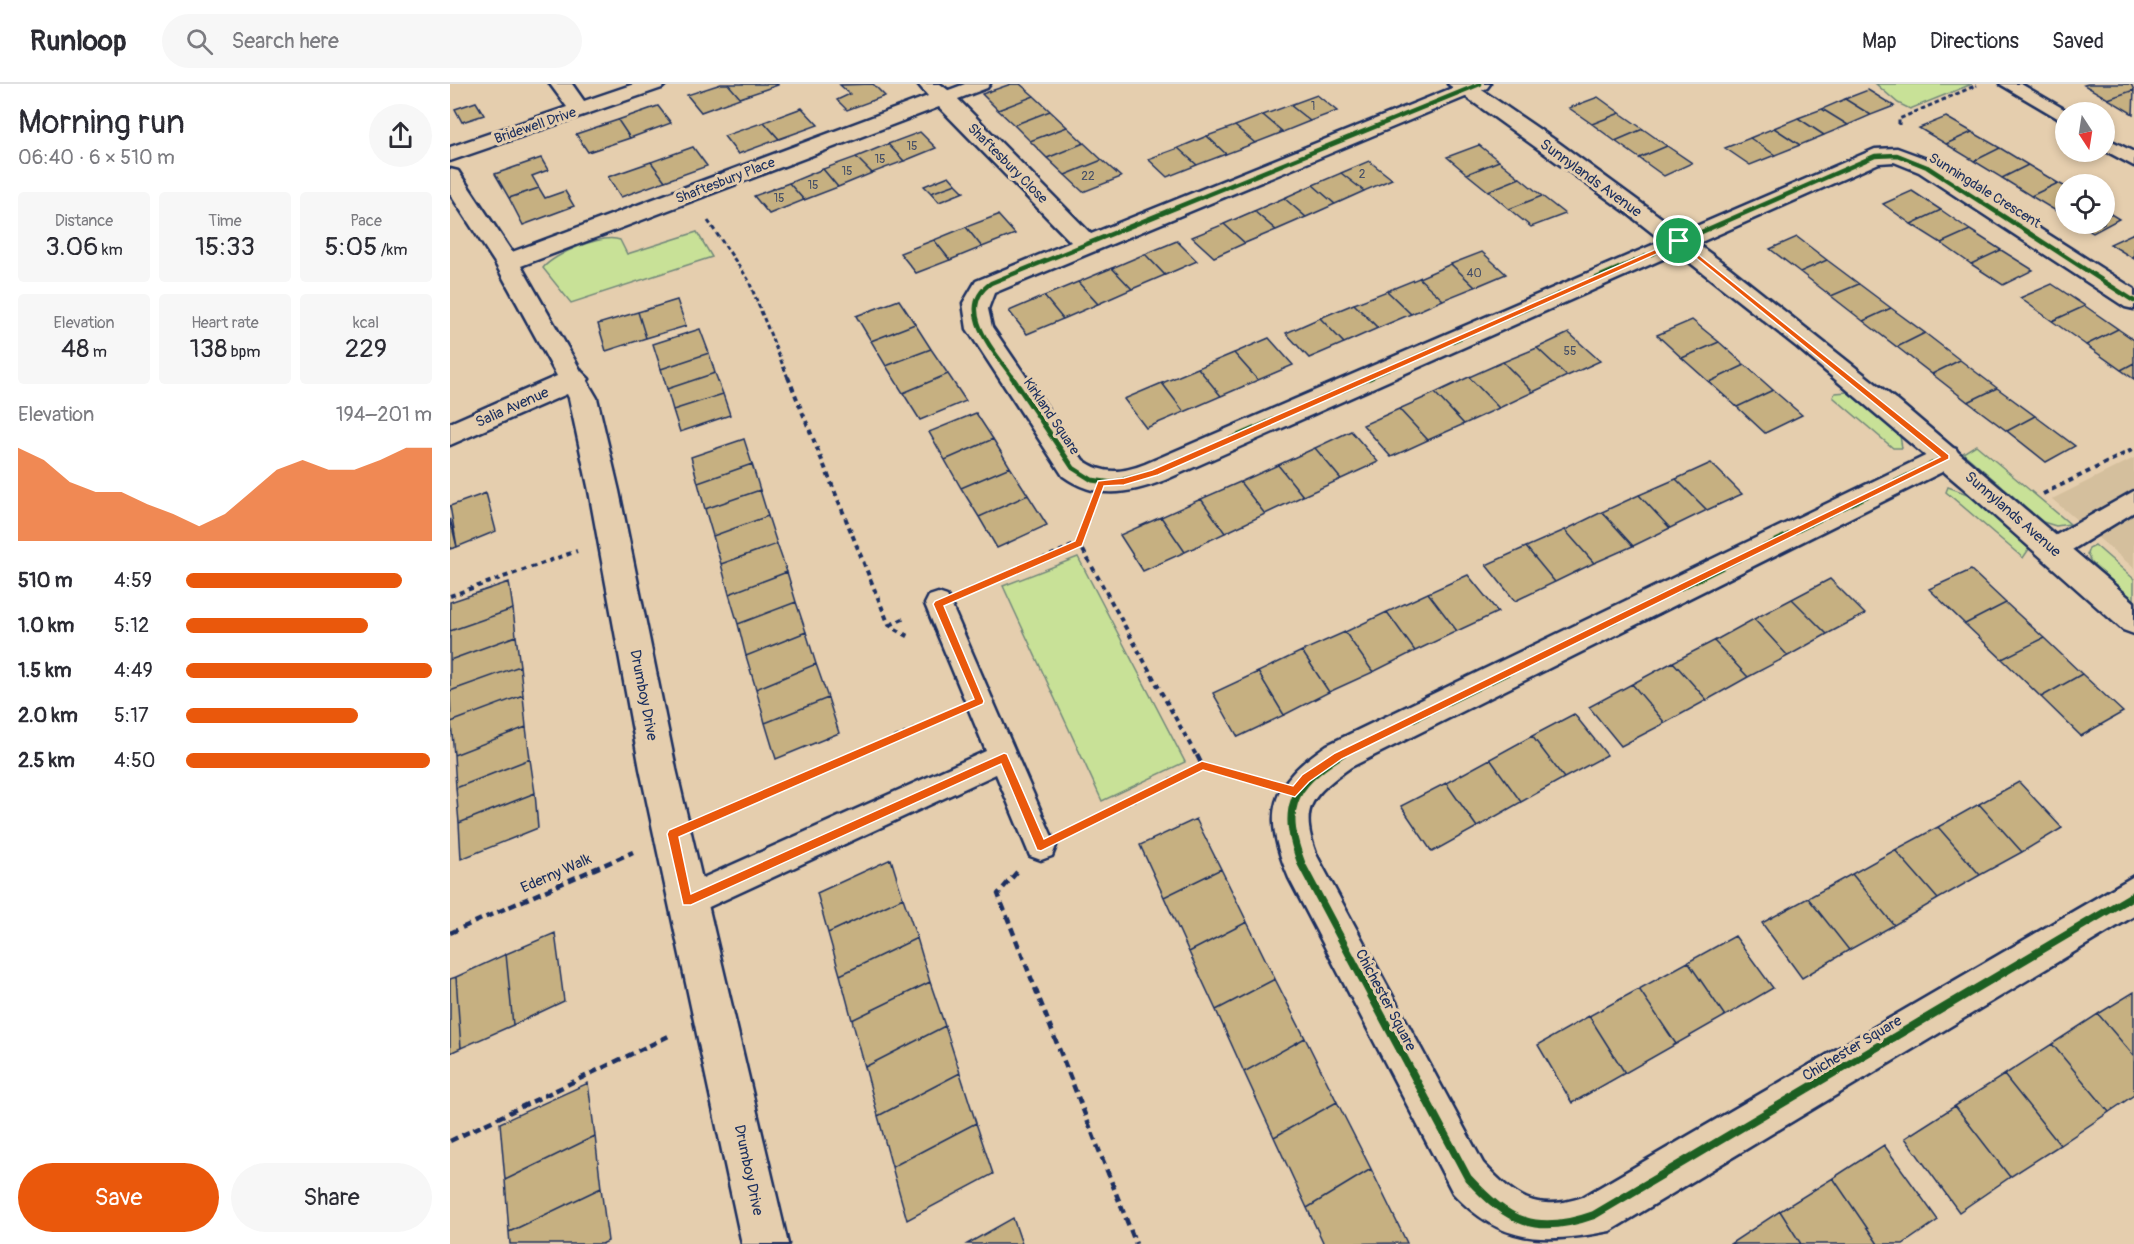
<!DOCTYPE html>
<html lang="en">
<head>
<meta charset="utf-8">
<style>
	body { margin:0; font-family:Pangolin,sans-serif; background:#f7f7f7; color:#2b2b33; height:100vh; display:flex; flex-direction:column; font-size:22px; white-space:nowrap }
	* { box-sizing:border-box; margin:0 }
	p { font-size:20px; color:#7c7c81 }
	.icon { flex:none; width:33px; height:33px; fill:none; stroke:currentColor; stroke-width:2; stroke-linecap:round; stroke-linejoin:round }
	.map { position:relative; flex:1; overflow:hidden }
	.sheet { display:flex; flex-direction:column; background:#fff; width:450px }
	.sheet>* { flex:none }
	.needle { width:39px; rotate:168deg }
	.fabs { position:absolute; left:1605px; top:18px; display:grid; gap:12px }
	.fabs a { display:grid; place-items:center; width:60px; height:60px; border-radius:50%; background:#fff; box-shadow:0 3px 9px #0003; font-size:30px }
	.pin { position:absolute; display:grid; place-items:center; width:51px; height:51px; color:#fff; margin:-26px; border:3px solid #fff; border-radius:50%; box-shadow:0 2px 6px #0007 }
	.round { display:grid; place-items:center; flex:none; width:63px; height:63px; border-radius:32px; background:#f7f7f7 }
	.overview { display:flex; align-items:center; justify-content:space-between; height:102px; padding:0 18px }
	h1 { font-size:33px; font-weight:600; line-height:45px }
	.figures { display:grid; grid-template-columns:repeat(3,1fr); gap:9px; height:102px; padding:6px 18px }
	.figures div { display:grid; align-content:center; border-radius:6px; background:#f7f7f7; text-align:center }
	.figures b { font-size:26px; font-weight:600 }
	.figures small { font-size:16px; font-weight:400 }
	.figures p { font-size:16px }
	.chart { height:168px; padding:12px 18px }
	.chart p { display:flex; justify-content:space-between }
	.chart svg { width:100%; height:108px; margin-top:6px; fill:#ea580c; opacity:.7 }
	.primary-button { display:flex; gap:12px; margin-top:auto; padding:12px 18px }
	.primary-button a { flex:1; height:69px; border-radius:36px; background:#ea580c; color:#fff; font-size:24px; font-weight:600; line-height:69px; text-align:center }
	.primary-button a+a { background:#f7f7f7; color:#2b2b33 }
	ul { padding:0 18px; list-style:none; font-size:20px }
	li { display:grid; grid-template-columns:96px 72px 1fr; align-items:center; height:45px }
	li i { height:15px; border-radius:8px; background:#ea580c }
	header { display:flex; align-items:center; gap:36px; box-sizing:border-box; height:84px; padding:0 30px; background:#fff; border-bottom:2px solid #e1e1e2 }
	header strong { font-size:28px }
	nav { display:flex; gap:33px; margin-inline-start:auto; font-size:21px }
	.search { width:420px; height:54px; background:#f7f7f7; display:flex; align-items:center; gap:15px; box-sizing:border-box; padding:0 21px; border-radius:33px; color:#7c7c81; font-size:22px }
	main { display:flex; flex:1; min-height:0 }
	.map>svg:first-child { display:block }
</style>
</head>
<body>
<header>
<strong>Runloop</strong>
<div class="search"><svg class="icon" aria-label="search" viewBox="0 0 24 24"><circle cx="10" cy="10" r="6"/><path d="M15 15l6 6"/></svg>Search here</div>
<nav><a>Map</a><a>Directions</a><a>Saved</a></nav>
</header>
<main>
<section class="sheet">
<div class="overview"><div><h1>Morning run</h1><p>06:40 · 6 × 510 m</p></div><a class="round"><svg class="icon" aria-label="share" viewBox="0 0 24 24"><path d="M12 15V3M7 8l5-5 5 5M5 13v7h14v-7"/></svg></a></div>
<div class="figures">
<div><p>Distance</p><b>3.06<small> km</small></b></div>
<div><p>Time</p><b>15:33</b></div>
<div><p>Pace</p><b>5:05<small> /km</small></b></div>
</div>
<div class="figures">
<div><p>Elevation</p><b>48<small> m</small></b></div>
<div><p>Heart rate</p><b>138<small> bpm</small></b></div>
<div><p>kcal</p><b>229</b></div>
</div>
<div class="chart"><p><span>Elevation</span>194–201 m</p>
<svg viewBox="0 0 160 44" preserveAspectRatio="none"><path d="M0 44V6L10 11L20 20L30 24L40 24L50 29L60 33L70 38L80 33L90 24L100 15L110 11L120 15L130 15L140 11L150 6L160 6V44z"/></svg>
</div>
<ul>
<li><b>510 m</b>4:59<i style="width:88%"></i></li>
<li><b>1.0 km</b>5:12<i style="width:74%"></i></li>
<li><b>1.5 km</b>4:49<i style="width:100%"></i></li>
<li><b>2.0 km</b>5:17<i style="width:70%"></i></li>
<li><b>2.5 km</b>4:50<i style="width:99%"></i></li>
</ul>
<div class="primary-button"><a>Save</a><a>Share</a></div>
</section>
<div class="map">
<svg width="1684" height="1160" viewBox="0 0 1684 1160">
	<rect width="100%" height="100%" fill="#e5ceae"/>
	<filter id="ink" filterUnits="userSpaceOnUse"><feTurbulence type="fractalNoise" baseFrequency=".0167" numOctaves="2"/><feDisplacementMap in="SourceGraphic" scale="12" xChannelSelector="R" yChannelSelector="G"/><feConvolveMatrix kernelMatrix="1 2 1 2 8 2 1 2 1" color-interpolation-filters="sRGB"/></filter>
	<g filter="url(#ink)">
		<path fill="#d4bf9d" d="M1684,374v110l-82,-69z"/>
		<path fill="#c8e197" stroke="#72887a" stroke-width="1.5" d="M1426,0h96l-62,25 -12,-6z
			M247,148l15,25 -141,46 -28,-35c11,-14 60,-35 77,-28l7,14z
			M1398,308l52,44 2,12h-9l-60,-51 2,-4z
			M1526,361l94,79 -14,2 -13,-4 -80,-69z
			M1498,403l22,8 59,54 -6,9 -77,-66z
			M1645,461l39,34v22l-43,-39 -4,-8 2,-6z
			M628,473l107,205 -83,39 -99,-215z"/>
		<path fill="#c6b081" stroke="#1b2f5e" stroke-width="1.5" d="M271,0h7l12,14 -39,14 -14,-17z
			M278,0h50v1l-38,13z
			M423,0l12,12 -38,14 -10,-10 13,-6 -10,-9z
			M561,0h9l14,12 -36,14 -16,-16z
			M1638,0h43l3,6 -26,9 -24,-14z
			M1418,6l26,16 -23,9 -26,-16z
			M1684,6l-1,24 -25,-15z
			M867,11l20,16 -27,10 -20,-16z
			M584,12l16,15 -36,14 -16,-15z
			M1148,13l22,16 -28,11 -23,-16z
			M1395,15l26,16 -23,10 -26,-16z
			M26,18l8,13 -22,7 -7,-13z
			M840,21l20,16 -27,11 -20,-17z
			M208,22l13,17 -41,15 -12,-18z
			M352,24l16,17 -39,14 -15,-17z
			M1372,25l26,16 -24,10 -26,-17z
			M600,27l17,16 -37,14 -16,-16z
			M1170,29l23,16 -28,12 -23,-17z
			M813,31l20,17 -28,11 -20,-17z
			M1496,33l26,15 -26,12 -27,-16z
			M1348,34l26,17 -24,10 -26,-17z
			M168,36l12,18 -42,14 -12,-18z
			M314,38l15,17 -41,15 -14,-18z
			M785,42l20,17 -29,11 -19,-18z
			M617,43l17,16 -37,15 -17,-17z
			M1324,44l26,17 -25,10 -25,-17z
			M1193,45l24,17 -28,12 -24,-17z
			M470,48l16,16 -32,13 -16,-17z
			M1522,48l28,16 -26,13 -28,-17z
			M757,52l19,18 -29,11 -19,-17z
			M1300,54l25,17 -25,10 -25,-17z
			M634,59l18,17 -37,15 -18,-17z
			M438,60l16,17 -32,12 -16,-16z
			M1029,61l20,16 -32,13 -20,-17z
			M1217,62l25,17 -28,13 -25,-18z
			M243,63l14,19 -42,15 -14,-19z
			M728,64l19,17 -30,12 -19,-18z
			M1550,64l28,17 -26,13 -28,-17z
			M406,73l16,16 -34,14 -15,-18z
			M91,74l7,12 -16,6 7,12 -30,10 -14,-24z
			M652,76l19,17 -38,15 -18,-17z
			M919,77l23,18 -28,12 -23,-18z
			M1049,77l21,17 -32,13 -21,-17z
			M201,78l14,19 -44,16 -13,-20z
			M1578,81l30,18 -27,13 -29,-18z
			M373,85l15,18 -34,13 -15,-17z
			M891,89l23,18 -29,13 -22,-19z
			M499,92l7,8 -25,9 -7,-7z
			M1070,94l22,18 -33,13 -21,-18z
			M339,99l15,17 -35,14 -15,-18z
			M1608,99l8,4v25l-5,2 -30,-18z
			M506,100l8,8 -25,10 -8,-9z
			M863,101l22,19 -29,13 -22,-19z
			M89,104l6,10 20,-7 9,15 -51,19 -14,-27z
			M1462,107l29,19 -30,14 -28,-20z
			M1092,112l23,18 -34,13 -22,-18z
			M834,114l22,19 -30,13 -22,-19z
			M1491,126l29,20 -29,13 -30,-19z
			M1654,126l15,9 -26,14 -16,-9h27z
			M804,127l22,19 -31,13 -21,-19z
			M548,131l17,19 -33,13 -16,-20z
			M774,140l21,19 -31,14 -22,-20z
			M516,143l16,20 -32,13 -16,-20z
			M1520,146l31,20 -30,14 -30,-21z
			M1684,149v26l-24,-15z
			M1347,153l30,23 -27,12 -30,-23z
			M484,156l16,20 -34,13 -16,-20z
			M727,157l20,20 -32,14 -20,-21z
			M1551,166l32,20 -30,15 -32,-21z
			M1032,168l24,22 -31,13 -24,-23z
			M695,170l20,21 -33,14 -20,-21z
			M1377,176l32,24 -28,12 -31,-24z
			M1001,180l24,23 -32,13 -24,-22z
			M662,184l20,21 -34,15 -20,-22z
			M969,194l24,22 -32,14 -24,-23z
			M628,198l20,22 -35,15 -19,-23z
			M1409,200l32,24 -28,13 -32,-25z
			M1602,200l33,22 -33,15 -32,-23z
			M937,207l24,23 -33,14 -24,-24z
			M594,212l19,23 -36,15 -18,-23z
			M227,216l9,26 -40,12 -8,-26z
			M449,216l16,24 -44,17 -15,-25z
			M904,220l24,24 -34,15 -24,-25z
			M1635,222l33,23 -32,16 -34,-24z
			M1441,224l34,25 -28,14 -34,-26z
			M188,228l8,26 -40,13 -8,-27z
			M870,234l24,25 -35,15 -23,-25z
			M1242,236l27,22 -37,16 -25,-23z
			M465,240l16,25 -45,17 -15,-25z
			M250,245l9,24 -48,16 -8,-25z
			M1668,245l16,11v23l-13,7 -35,-25z
			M1119,249l31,28 -33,15 -30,-28z
			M1475,249l35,27 -28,14 -35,-27z
			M819,254l24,27 -35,15 -24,-27z
			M1269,258l26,23 -36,17 -27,-24z
			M1087,264l30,28 -34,16 -30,-30z
			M481,265l17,25 -45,19 -17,-27z
			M259,269l6,20 -48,16 -6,-20z
			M784,269l24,27 -37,16 -23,-28z
			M1510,276l37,28 -29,14 -36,-28z
			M1053,278l30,30 -34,16 -30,-31z
			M1684,279v16l-13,-9z
			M1295,281l28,25 -36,17 -28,-25z
			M748,284l23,28 -37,16 -22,-29z
			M265,289l8,21 -50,16 -6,-21z
			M498,290l18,27 -46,19 -17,-27z
			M1019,293l30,31 -35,16 -29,-31z
			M712,299l22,29 -38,16 -22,-29z
			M1547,304l38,28 -28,15 -39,-29z
			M1323,306l29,25 -37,18 -28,-26z
			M985,309l29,31 -36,16 -29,-31z
			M273,310l7,21 -50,17 -7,-22z
			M949,325l29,31 -37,17 -28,-32z
			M526,329l17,26 -48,21 -16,-28z
			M1585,332l40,30 -29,16 -39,-31z
			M901,347l27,31 -37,17 -26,-31z
			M294,355l8,25 -54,19 -7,-26z
			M543,355l17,28 -49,21 -16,-28z
			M865,364l26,31 -38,17 -25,-31z
			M1261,379l31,31 -35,16 -31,-31z
			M302,380l8,26 -55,19 -7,-26z
			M828,381l25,31 -38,18 -25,-32z
			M560,383l18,28 -49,22 -18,-29z
			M1226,395l31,31 -37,18 -31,-33z
			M790,398l25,32 -40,19 -24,-34z
			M310,406l8,26 -55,20 -8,-27z
			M36,409l10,38 -39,16 -7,-41z
			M578,411l19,30 -50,23 -18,-31z
			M1189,411l31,33 -37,18 -31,-34z
			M751,415l24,34 -40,19 -24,-35z
			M1152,428l31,34 -39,17 -29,-33z
			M318,432l9,28 -56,20 -8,-28z
			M711,433l24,35 -42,19 -23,-36z
			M0,435l7,28 -7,2z
			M1115,446l29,33 -39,19 -29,-35z
			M327,460l10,28 -58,22 -8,-30z
			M1076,463l29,35 -40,19 -29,-36z
			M1521,486l35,33 -41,21 -36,-35z
			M337,488l9,30 -58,22 -9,-30z
			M1018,491l30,37 -41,19 -29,-38z
			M1380,495l35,35 -38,20 -35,-35z
			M59,498l4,27 -63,22v-29z
			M978,509l29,38 -42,20 -28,-39z
			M1342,515l35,35 -39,22 -34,-37z
			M346,518l10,30 -60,24 -8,-32z
			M1556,519l38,35 -42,21 -37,-35z
			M63,525l3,27 -66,24v-29z
			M937,528l28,39 -42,21 -28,-40z
			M1304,535l34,37 -40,21 -34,-36z
			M356,548l10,32 -60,25 -10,-33z
			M895,548l28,40 -44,20 -27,-41z
			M66,552l4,30 -70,25v-31z
			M1594,554l38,36 -41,23 -39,-38z
			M1264,557l34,36 -41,23 -34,-38z
			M852,567l27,41 -45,23 -26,-43z
			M1223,578l34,38 -42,23 -33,-39z
			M366,580l12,34 -63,25 -9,-34z
			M70,582l3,29 -72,27 -1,-31z
			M808,588l26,43 -46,22 -25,-44z
			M1632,590l41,38 -42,24 -40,-39z
			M1182,600l33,39 -44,23 -32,-39z
			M73,611l3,32 -72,28 -3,-33z
			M378,614l11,35 -63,26 -11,-36z
			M1124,630l33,41 -43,23 -32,-42z
			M76,643l4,32 -74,29 -2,-33z
			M1082,652l32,42 -43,24 -31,-43z
			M80,675l5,34 -76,30 -3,-35z
			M1040,675l31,43 -44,25 -31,-44z
			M1569,698l43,46 -40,24 -43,-48z
			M996,699l31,44 -45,25 -31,-46z
			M85,709l3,35 -77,31 -2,-36z
			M1529,720l43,48 -42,23 -42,-48z
			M746,735l25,50 -57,28 -24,-52z
			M1488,743l42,48 -42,24 -43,-49z
			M1445,766l43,49 -44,26 -42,-51z
			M441,775l12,39 -75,35 -11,-40z
			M771,785l26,53 -58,30 -25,-55z
			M1402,790l42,51 -45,25 -41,-52z
			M453,814l14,40 -77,37 -12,-42z
			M1358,814l41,52 -47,28 -40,-55z
			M797,838l28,57 -59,31 -27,-58z
			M105,849l9,68 -51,24 -7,-71z
			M1285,852l38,52 -48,28 -37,-54z
			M467,854l13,44 -78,38 -12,-45z
			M56,870l7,71 -52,23 -5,-71z
			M1238,878l37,54 -49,28 -37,-55z
			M6,893l5,71 -11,5v-74z
			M825,895l30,59 -61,34 -28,-62z
			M480,898l15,44 -80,41 -13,-47z
			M1189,905l37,55 -51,29 -36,-57z
			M1684,908v64l-36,-42z
			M1648,930l36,42v39l-25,17 -57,-68z
			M1139,932l36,57 -53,30 -34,-58z
			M495,942l15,47 -82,43 -13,-49z
			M855,954l32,64 -63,35 -30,-65z
			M1602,960l57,68 -49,33 -56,-70z
			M510,989l16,50 -84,44 -14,-51z
			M1554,991l56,70 -50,32 -55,-71z
			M138,999l7,53 -90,44 -5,-57z
			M887,1018l34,67 -64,39 -33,-71z
			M1505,1022l55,71 -51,35 -54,-74z
			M526,1039l17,51 -86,46 -15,-53z
			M145,1052l6,52 -92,44 -4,-52z
			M1434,1061l54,75 -35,24h-25l-45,-66z
			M921,1085l36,74 -83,1 -17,-36z
			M1383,1094l45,66h-77l-21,-33z
			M151,1104l7,53 -6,3h-92l-1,-12z
			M1330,1127l21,33h-71z
			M563,1134l9,26h-55z"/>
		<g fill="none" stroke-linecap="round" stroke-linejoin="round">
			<defs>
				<path id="lane" d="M515,0h25l-3,4 -37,14h-12l-3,-4 3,-4z
					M1550,0h21l48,28h-3v11z
					M1654,53l30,15v14l-30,-16z
					M1684,407v21l-72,44 -9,3 -9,-3 -4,-7 4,-7z
					M488,509l9,3 4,8 105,242 -4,10 -11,4 -11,-4 -34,-82 -298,138 -11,4 -11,-4 -5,-11 5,-11 310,-139 -61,-147 4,-8z"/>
				<path id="street" d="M100,0h22l12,17 50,-17h32l-4,4 -212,73v-14l117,-40z
					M468,0h22l12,9 139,141 371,-150h28l-3,4 -493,205 -6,16 4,18 91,133c20,15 39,13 62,4l730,-315 22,-1 38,14 199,127v20l-9,-2 -206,-135 -25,-10 -15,1 -714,317c-36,14 -69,20 -102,-4l-96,-147 -4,-26 13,-22 95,-39 -132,-135 -418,159 60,105 8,8 -2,2 10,17 22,93 57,278 112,475h-46l-102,-475 -51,-278 -20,-93 -2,-4 -117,51v-22l107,-47 -62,-113 -45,-69v-25l8,2 54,81 416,-156z
					M1496,362l10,3 4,8 -4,8 -605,302c-39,28 -53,40 -34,89l166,307c32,34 52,50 100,34l551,-321v40l-524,315c-68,13 -109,13 -157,-38l-164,-315c-27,-64 -20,-94 38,-133z"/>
				<path id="secondary" d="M998,0h25l82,56 175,128 169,134 235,200v32l-11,-4 -161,-143 -165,-140 -170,-134z"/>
			</defs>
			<use href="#lane" stroke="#1b2f5e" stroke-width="5"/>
			<use href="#street" stroke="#1b2f5e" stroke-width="5"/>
			<use href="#secondary" stroke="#1b2f5e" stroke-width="5"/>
			<path stroke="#1b2f5e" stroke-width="3" stroke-dasharray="4.5 3" stroke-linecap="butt" d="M1449,41v-6l78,-34
				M258,137l40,58 40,99"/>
			<path stroke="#1b2f5e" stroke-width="4" stroke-dasharray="5 4.5" stroke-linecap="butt" d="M338,293l101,248 22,13
				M1593,410l91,-45
				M639,431l-10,28 118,214
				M522,505l107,-46
				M0,512l127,-45
				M440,541l15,-7
				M401,673l93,-40"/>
			<path stroke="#1b2f5e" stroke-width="4.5" stroke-dasharray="8 5" stroke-linecap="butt" d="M747,671l5,10
				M261,733l144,-62
				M625,745l127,-64 55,16
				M567,788l-19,22 138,350
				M0,849l183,-81
				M0,1057l221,-106"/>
			<use href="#lane" fill="#e5ceae" fill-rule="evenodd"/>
			<use href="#street" fill="#e5ceae" fill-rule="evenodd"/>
			<use href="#secondary" fill="#e5ceae" fill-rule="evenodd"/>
			<defs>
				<path id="cycleway-far2" d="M563,294c-17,-25 -60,-69 -22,-95l489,-199
					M918,294l507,-222 22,-1 30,12 207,134"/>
				<path id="cycleway-far1" d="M562,293l61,91 19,12 20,3 43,-11 217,-95
					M888,673l608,-300"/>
				<path id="cycleway" d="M890,671c-50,32 -59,55 -38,110l166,313c41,44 67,58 126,37l540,-320"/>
			</defs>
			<use href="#cycleway-far2" stroke="#e5ceae" stroke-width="8"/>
			<use href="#cycleway-far1" stroke="#e5ceae" stroke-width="9"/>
			<use href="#cycleway" stroke="#e5ceae" stroke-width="11"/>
			<use href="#cycleway-far2" stroke="#1b5e20" stroke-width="4.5"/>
			<use href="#cycleway-far1" stroke="#1b5e20" stroke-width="5"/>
			<use href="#cycleway" stroke="#1b5e20" stroke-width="8"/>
		</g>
	</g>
	<path fill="#ea580c" stroke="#fff" stroke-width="1.5" fill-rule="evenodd" d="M1229,155l270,216v4l-607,300 -33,23 -14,15 -92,-27 -162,81 -4,-1 -36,-86 -310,141h-8l-16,-71 2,-4 305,-131 -41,-95 2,-3 140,-60 23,-60 26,-3 28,-8zM1229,160l261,213 -605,296 -33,22 -9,11 -91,-25 -158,78 -37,-85 -3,-1 -313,141 -12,-57 304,-133 1,-3 -40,-95 138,-60 22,-60 20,-1 34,-10z"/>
	<g text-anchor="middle" stroke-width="6" stroke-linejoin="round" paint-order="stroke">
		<g font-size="12" fill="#464f67">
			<text x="863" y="26">1</text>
			<text x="462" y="66">15</text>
			<text x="430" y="79">15</text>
			<text x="397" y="91">15</text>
			<text x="912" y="94">2</text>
			<text x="638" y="96">22</text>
			<text x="363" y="105">15</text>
			<text x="329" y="118">15</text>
			<text x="1024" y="193">40</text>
			<text x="1120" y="271">55</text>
		</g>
		<g font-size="14" fill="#1b2f5e" stroke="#e5ceae">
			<text transform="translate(85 41) rotate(-19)" y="5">Bridewell Drive</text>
			<text transform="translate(558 79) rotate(45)" y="5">Shaftesbury Close</text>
			<text transform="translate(275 96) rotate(-21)" y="5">Shaftesbury Place</text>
			<text transform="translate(1535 106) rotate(32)" y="5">Sunningdale Crescent</text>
			<text transform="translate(602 332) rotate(56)" y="5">Kirkland Square</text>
		</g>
		<g font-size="15" fill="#1b2f5e" stroke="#e5ceae">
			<text transform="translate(1141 94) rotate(36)" y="5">Sunnylands Avenue</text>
			<text transform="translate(62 323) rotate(-24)" y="5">Salia Avenue</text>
			<text transform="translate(1563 430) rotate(41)" y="5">Sunnylands Avenue</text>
			<text transform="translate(194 611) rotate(79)" y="5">Drumboy Drive</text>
			<text transform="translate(106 789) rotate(-24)" y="5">Ederny Walk</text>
			<text transform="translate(936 916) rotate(62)" y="5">Chichester Square</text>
			<text transform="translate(1402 964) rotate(-31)" y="5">Chichester Square</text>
			<text transform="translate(299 1086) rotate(78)" y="5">Drumboy Drive</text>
		</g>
	</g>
</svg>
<div class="fabs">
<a><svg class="needle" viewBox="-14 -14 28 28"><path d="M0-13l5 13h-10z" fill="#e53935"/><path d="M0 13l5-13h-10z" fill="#7c7c81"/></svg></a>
<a><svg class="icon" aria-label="locate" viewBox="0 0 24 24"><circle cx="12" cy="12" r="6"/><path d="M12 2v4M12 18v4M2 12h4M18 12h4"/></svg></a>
</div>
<div class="pin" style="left:1229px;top:157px;background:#1e9e55"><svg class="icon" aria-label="arrive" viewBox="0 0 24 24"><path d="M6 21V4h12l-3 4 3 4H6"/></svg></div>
</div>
</main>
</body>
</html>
